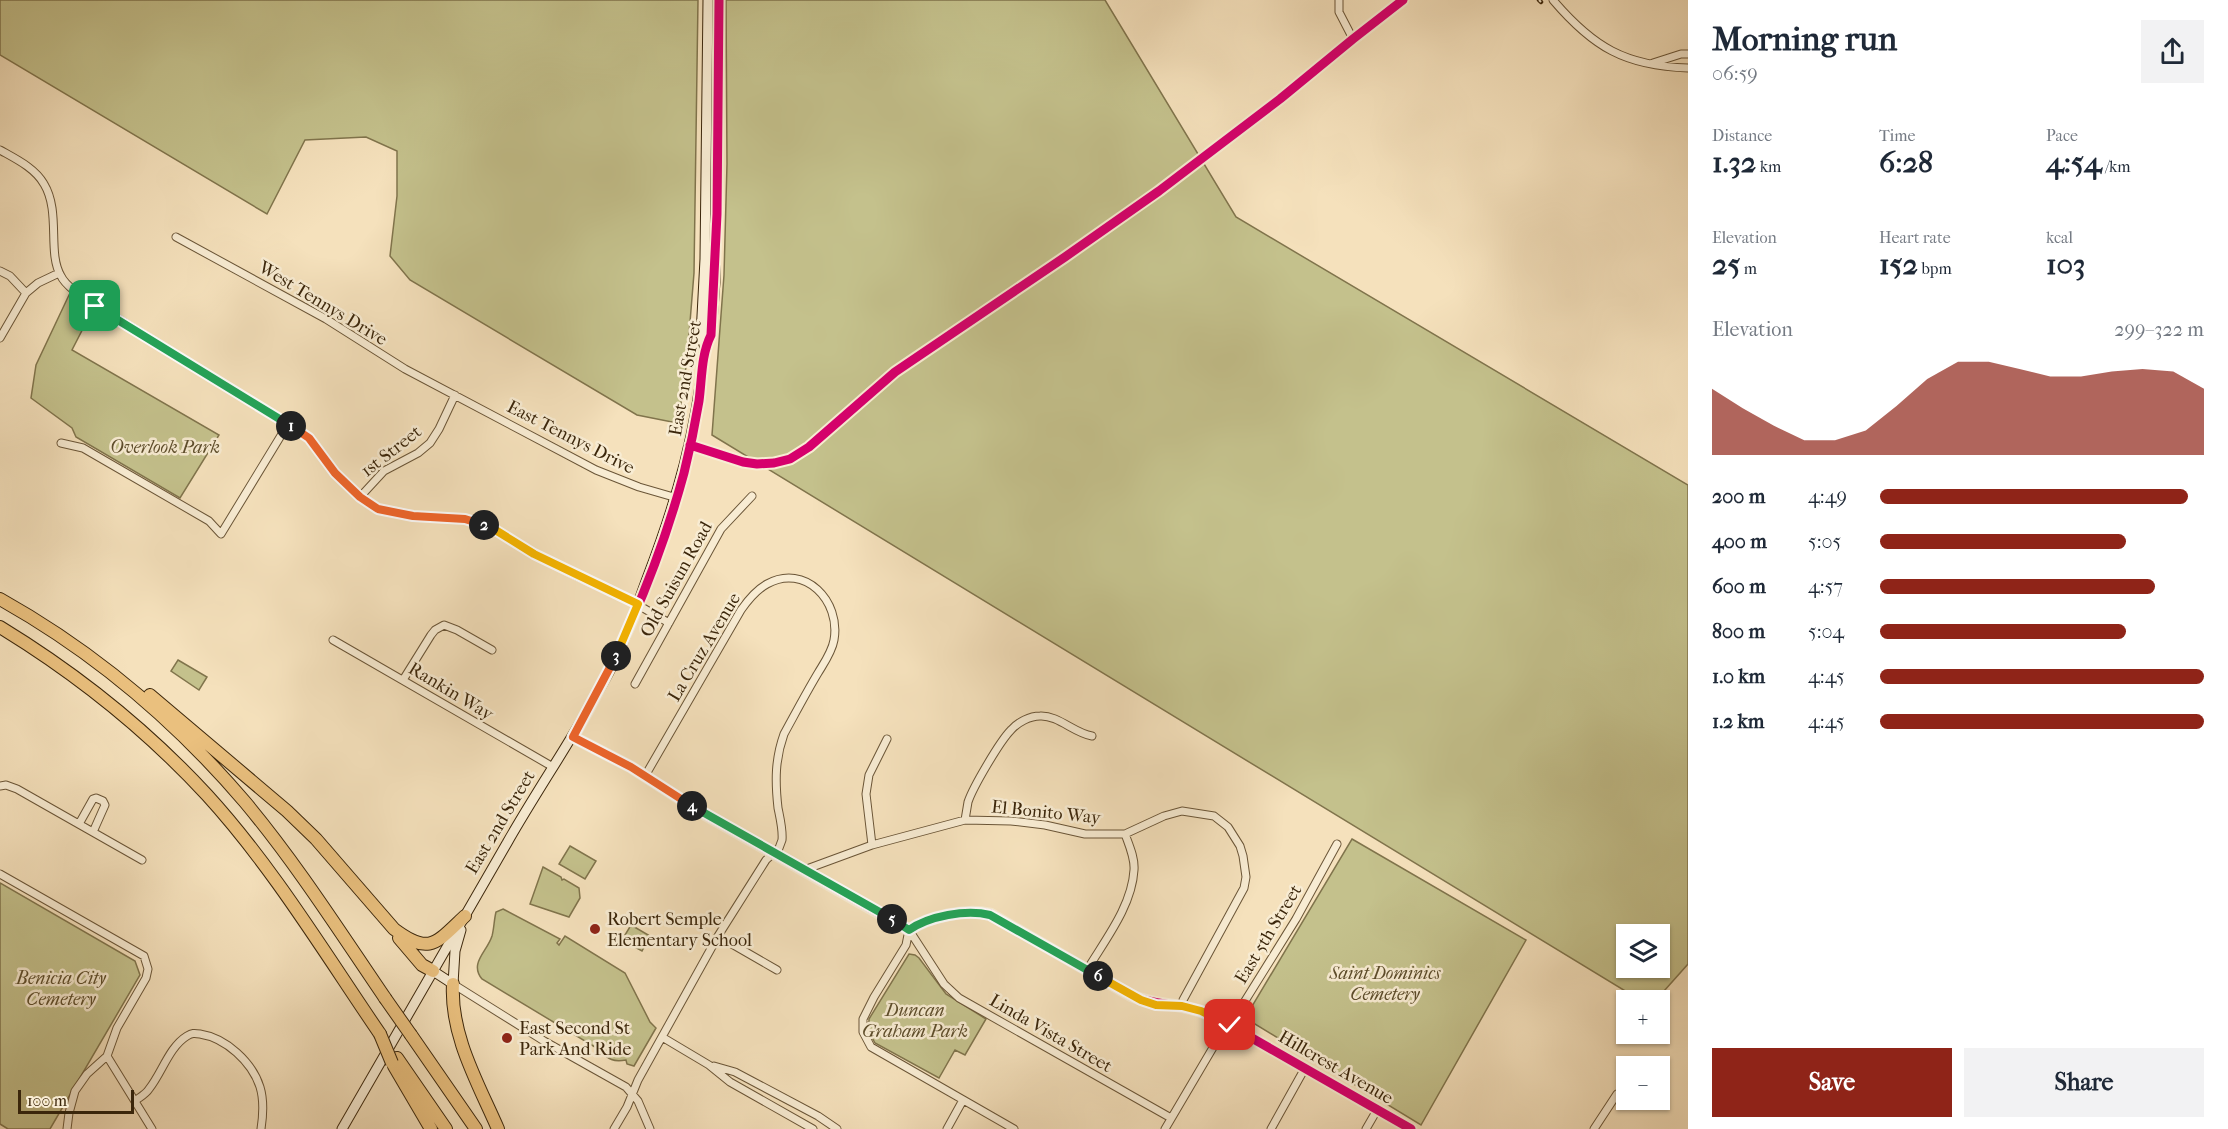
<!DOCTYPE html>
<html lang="en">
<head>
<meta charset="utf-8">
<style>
	body { margin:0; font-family:"IM FELL French Canon",serif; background:#f2f2f3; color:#1f2937; height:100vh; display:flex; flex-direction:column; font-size:22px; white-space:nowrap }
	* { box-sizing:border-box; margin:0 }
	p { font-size:20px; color:#747a83 }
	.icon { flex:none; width:33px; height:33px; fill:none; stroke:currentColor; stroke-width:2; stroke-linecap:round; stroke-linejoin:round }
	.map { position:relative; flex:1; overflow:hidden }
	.details { display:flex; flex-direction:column; background:#fff; width:540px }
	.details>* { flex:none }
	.controls { position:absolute; left:1616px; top:924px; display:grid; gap:12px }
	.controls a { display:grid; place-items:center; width:54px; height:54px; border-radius:0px; background:#fff; box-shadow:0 2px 4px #0004; font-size:30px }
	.scale { position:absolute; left:18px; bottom:15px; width:116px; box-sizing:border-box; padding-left:6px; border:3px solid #3b260b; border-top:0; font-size:16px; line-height:21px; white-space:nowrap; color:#3b260b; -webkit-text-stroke:4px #f8ecd3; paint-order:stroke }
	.pin { position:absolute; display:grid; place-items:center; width:51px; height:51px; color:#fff; margin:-26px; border-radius:12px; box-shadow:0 3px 9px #0006 }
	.km { position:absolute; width:30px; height:30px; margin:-15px; border-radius:50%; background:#222; color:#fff; font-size:16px; line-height:30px; text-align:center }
	.round { display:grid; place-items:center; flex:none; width:63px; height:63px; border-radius:0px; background:#f2f2f3 }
	.summary { display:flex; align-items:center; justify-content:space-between; height:102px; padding:0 24px }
	h1 { font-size:33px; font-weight:700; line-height:45px }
	.figures { display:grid; grid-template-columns:repeat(3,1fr); gap:9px; height:102px; padding:6px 24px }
	.figures div { display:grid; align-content:center }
	.figures b { font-size:30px; font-weight:700 }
	.figures small { font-size:16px; font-weight:400 }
	.figures p { font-size:16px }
	.chart { height:168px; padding:12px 24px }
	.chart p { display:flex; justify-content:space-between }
	.chart svg { width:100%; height:108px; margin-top:6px; fill:#8f2418; opacity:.7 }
	.action { display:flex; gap:12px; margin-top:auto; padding:12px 24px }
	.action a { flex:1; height:69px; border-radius:0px; background:#8f2418; color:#fff; font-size:24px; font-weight:700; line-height:69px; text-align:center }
	.action a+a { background:#f2f2f3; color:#1f2937 }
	ul { padding:0 24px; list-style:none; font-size:20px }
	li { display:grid; grid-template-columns:96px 72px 1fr; align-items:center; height:45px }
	li i { height:15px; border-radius:8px; background:#8f2418 }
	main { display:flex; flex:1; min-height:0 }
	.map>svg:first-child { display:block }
</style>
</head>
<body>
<main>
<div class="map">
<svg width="1688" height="1129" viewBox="0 0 1688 1129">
	<rect width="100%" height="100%" fill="#f5e1bc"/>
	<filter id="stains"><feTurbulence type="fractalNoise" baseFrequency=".00333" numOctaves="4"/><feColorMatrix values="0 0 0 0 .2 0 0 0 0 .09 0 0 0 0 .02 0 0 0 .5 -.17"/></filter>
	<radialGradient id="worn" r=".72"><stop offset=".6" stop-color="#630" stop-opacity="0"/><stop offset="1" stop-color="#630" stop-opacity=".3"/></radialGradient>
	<path fill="#c4c18c" stroke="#80744c" stroke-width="1.5" fill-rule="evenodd" d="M0,0h698l-4,273 -7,86 -8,59 -7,4 -35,-7 -227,-135 -20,-24 7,-60v-45l-31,-14 -61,3 -38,74 -267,-159z
		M726,0h379l131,217 452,268v479l-32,36h-16l-928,-565 12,-160 3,-111zM1626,934h33v34h-33z
		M69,295l23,16 -20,39 147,85 -39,63 -104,-61 -4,-9 -41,-30 5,-33z
		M178,660l29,17 -8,13 -28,-19z
		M1352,839l174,101 -105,185 -176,-107z
		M570,846l26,15 -11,18 -26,-15z
		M543,867l18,10 1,3 2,-1 15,9 1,10 -11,19 -39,-13z
		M0,883l135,78 5,14 -90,154h-42l-8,-5z
		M503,909l57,30 -3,4 2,2 6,-9 60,37 25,49 6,6 -22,38 -7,-2 -1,-4c-12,2 -18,0 -26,-10l-118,-71c-13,-16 5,-27 10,-43 2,-7 2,-16 4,-24z
		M631,925l19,11 -8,15 -20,-11z
		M909,954l6,1 4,3 27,36 40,25 -21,36 -10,-5 -16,28 -64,-35 -6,-11v-13z"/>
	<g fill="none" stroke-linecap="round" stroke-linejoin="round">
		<defs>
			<path id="minor" d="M1339,0v12l14,27
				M1553,0c40,47 72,66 135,68
				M1653,63l28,-9h7
				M0,150c16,9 35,18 44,34 17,28 3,69 17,92 3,7 10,12 16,17l232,145 26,35 25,24 18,12 35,7 52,3 16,5 16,7 37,23 45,23 47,21 43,25
				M176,237l150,82 79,50 191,101 43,17 38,11
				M0,271l10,5 16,17
				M0,338l26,-45 12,-10 21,-10
				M61,443l22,5 126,73 12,13 67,-110
				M690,445l53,17 14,2 17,-1 16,-4 19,-12 86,-75 170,-115 94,-66 121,-92 73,-60 50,-39
				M360,497l24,-26 34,-18 12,-10 9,-14 16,-34
				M333,640l220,127
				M403,680l28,-45 4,-5 9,-5 13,5 35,20
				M635,684l86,-155 31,-33
				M573,737l58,30 68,44 210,119c20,-14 57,-21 81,-16l142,82c19,8 33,7 52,11 12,2 22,6 33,11l194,111
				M0,786l6,-1 11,4 125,71
				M965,820c1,-6 2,-12 3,-18 5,-15 32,-61 43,-72 7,-8 19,-14 29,-14 18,-1 34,17 52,20
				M79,824l14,-25 3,-1 7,3 2,4 -12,27
				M872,845l-6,-51 3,-19 18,-36
				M804,870l68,-25 93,-25 46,1 34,4 40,9h40l39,-18 18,-5 32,5 14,11 12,19 3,10 3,21 -2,11 -61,112 -1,6
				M0,874l144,82 4,13 -2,9 -29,50 -10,28 -20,18 -12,17 -6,22 -2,16
				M909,930l35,54 15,14 212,120
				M909,930l-3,15 -32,52 -11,22v13l8,15 143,82
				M718,936l59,34
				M1087,970c18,-30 45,-64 47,-100 1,-12 -5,-25 -9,-36
				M453,984l91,57 82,46 12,14 12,28
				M662,1037l47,28 21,17 83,47
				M107,1056l45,73
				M714,1066l21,6 83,44 19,13
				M135,1101c5,-4 11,-7 14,-12 13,-16 20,-42 38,-53 5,-3 7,-3 13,-2 26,4 52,28 60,53 4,13 3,29 1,42
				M614,1129l13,-22 11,-27 80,-144 48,-76 13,-12 3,-8c1,-10 -2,-22 -4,-32 -3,-27 -3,-49 6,-74 11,-20 22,-41 34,-61 6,-10 14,-21 16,-33 7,-39 -29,-77 -67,-56 -11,6 -19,16 -26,26l-96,166
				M947,1129l16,-29
				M1165,1129l56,-95 9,-9 66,-106 41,-75
				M1271,1129l34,-61
				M1366,1129l11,-19
				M1594,1129l23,-35"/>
			<path id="secondary" d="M705,348l6,-13 4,-53 4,-282
				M433,971l20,13
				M453,984l2,-33 6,-21
				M342,1129c55,-96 110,-191 165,-286 33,-58 71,-112 102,-171 16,-31 27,-64 39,-96 30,-79 48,-144 57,-228l-4,-13 4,-76 3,-259"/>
			<path id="motorway" d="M0,599c93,52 175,121 245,203 51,61 95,130 140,196
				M0,627c77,47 146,102 207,168 65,71 119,160 173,239
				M150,695l137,116 29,28 78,90c36,27 42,14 71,-13
				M399,938l23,27 11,6
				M453,984c-3,51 25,99 45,145
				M411,1035l65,94
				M397,1058l49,71
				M394,1066l37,63"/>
		</defs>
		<use href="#minor" stroke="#6a5537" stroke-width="9"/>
		<use href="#secondary" stroke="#3b260b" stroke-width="11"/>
		<use href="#motorway" stroke="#3b260b" stroke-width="14"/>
		<use href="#minor" stroke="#f8ecd3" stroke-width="7"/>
		<use href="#secondary" stroke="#f8ecd3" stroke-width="9"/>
		<use href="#motorway" stroke="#eac07e" stroke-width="12"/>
		<defs>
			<path id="rail" d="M1539,0l2,2"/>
		</defs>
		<use href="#rail" stroke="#3b260b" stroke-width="4.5"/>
		<use href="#rail" stroke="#f8ecd3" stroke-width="2" stroke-dasharray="7" stroke-linecap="butt"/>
		<defs>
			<path id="motorway-bridge" d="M385,998l26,37
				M380,1034l12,29"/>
		</defs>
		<use href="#motorway-bridge" stroke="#3b260b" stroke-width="14" stroke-linecap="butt"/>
		<use href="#motorway-bridge" stroke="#eac07e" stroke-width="12"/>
		<defs>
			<path id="cycleway" d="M719,0l-2,214 -6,121c-10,20 -9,44 -12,66 -4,24 -9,48 -15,72 -25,92 -64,182 -111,264l58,30 68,44 210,119c20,-14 57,-21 81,-16l142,82c19,8 33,7 52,11 12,2 22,6 33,11l194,111
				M690,445l53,17 14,2 17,-1 16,-4 19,-12 86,-75 170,-115 94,-66 121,-92 73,-60 50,-39"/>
		</defs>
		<use href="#cycleway" stroke="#f8ecd3" stroke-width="13"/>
		<use href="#cycleway" stroke="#d6006c" stroke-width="9"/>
	</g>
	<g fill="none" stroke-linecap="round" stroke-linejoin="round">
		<defs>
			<path id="split-1" d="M95,306l196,120"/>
			<path id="split-2" d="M291,426l18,12 26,35 25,24 18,12 35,7 52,3 19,6"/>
			<path id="split-3" d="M484,525l13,6 37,23 104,50 -22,52"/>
			<path id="split-4" d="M616,656l-43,81 58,30 61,39"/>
			<path id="split-5" d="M692,806l200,113"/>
			<path id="split-6" d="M892,919l17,11c20,-14 57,-21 81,-15l108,61"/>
			<path id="split-7" d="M1098,976l43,24 15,5 26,1 19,5 29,14"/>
		</defs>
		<use href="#split-1" stroke="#fff" stroke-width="12"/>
		<use href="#split-2" stroke="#fff" stroke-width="12"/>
		<use href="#split-3" stroke="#fff" stroke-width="12"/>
		<use href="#split-4" stroke="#fff" stroke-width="12"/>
		<use href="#split-5" stroke="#fff" stroke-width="12"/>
		<use href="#split-6" stroke="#fff" stroke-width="12"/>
		<use href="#split-7" stroke="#fff" stroke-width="12"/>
		<use href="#split-1" stroke="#22a559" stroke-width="8"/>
		<use href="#split-2" stroke="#f0652b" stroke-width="8"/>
		<use href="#split-3" stroke="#f5b400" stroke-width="8"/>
		<use href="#split-4" stroke="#f0652b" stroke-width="8"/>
		<use href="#split-5" stroke="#22a559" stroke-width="8"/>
		<use href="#split-6" stroke="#22a559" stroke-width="8"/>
		<use href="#split-7" stroke="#f5b400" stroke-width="8"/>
	</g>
	<g fill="#8f2418" stroke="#f8ecd3" stroke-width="2">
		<circle cx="595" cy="929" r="6"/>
		<circle cx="507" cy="1038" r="6"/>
	</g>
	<g text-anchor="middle" stroke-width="5" stroke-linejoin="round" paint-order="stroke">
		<g font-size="18" fill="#3b260b" stroke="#f8ecd3">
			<text transform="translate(323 303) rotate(31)" y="6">West Tennys Drive</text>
			<text transform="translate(685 378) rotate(-80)" y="6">East 2nd Street</text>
			<text transform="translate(571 437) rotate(27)" y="6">East Tennys Drive</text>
			<text transform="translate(391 451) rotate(-38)" y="6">1st Street</text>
			<text transform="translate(676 579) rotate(-61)" y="6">Old Suisun Road</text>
			<text transform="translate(704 647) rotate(-59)" y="6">La Cruz Avenue</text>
			<text transform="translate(451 691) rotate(31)" y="6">Rankin Way</text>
			<text transform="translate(1046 812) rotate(6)" y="6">El Bonito Way</text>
			<text transform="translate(500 822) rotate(-59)" y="6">East 2nd Street</text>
			<text transform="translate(1268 934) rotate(-59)" y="6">East 5th Street</text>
			<text transform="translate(1051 1033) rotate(30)" y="6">Linda Vista Street</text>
			<text transform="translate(1336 1067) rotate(30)" y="6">Hillcrest Avenue</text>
		</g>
		<g font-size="18" font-style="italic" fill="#5d4d2b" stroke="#f8ecd3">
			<text x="165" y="453">Overlook Park</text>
			<text x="1385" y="979">Saint Dominics<tspan x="1385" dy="21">Cemetery</tspan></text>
			<text x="61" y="984">Benicia City<tspan x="61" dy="21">Cemetery</tspan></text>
			<text x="915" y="1016">Duncan<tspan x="915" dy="21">Graham Park</tspan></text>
		</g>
		<g font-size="18" fill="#3b260b" stroke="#f8ecd3" text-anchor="start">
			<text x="607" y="925">Robert Semple<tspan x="607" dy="21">Elementary School</tspan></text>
			<text x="519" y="1034">East Second St<tspan x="519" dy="21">Park And Ride</tspan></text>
		</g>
	</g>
	<rect width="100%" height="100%" filter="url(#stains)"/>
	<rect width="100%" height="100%" fill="url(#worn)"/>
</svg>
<div class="controls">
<a><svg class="icon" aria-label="layers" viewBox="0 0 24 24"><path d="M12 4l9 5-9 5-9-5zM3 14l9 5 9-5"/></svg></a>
<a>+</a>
<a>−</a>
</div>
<div class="scale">100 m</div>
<div class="pin" style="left:95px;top:306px;background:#1e9e55"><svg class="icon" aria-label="arrive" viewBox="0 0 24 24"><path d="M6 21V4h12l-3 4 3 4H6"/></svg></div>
<div class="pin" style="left:1230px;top:1025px;background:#d93025"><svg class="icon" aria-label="check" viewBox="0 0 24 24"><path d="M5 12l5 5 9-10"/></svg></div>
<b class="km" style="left:291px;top:426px">1</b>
<b class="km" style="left:484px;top:525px">2</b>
<b class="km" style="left:616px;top:656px">3</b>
<b class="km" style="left:692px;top:806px">4</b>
<b class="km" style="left:892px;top:919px">5</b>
<b class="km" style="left:1098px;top:976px">6</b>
</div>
<section class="details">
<div class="summary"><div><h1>Morning run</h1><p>06:59</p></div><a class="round"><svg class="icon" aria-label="share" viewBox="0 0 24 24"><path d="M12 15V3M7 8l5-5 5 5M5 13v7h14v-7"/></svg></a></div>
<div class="figures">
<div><p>Distance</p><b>1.32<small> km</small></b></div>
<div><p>Time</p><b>6:28</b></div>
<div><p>Pace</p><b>4:54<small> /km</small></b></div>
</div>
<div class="figures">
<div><p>Elevation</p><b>25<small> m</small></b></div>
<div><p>Heart rate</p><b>152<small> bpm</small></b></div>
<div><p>kcal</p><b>103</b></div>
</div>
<div class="chart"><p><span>Elevation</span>299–322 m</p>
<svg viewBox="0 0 160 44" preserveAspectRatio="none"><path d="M0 44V17L10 25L20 32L30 38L40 38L50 34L60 24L70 13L80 6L90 6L100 9L110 12L120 12L130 10L140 9L150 10L160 17V44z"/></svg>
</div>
<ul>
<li><b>200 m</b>4:49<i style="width:95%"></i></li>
<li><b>400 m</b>5:05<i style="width:76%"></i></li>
<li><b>600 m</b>4:57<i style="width:85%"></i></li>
<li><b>800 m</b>5:04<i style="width:76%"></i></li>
<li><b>1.0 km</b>4:45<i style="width:100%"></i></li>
<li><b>1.2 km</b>4:45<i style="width:100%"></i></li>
</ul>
<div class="action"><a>Save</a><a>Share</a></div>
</section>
</main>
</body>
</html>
